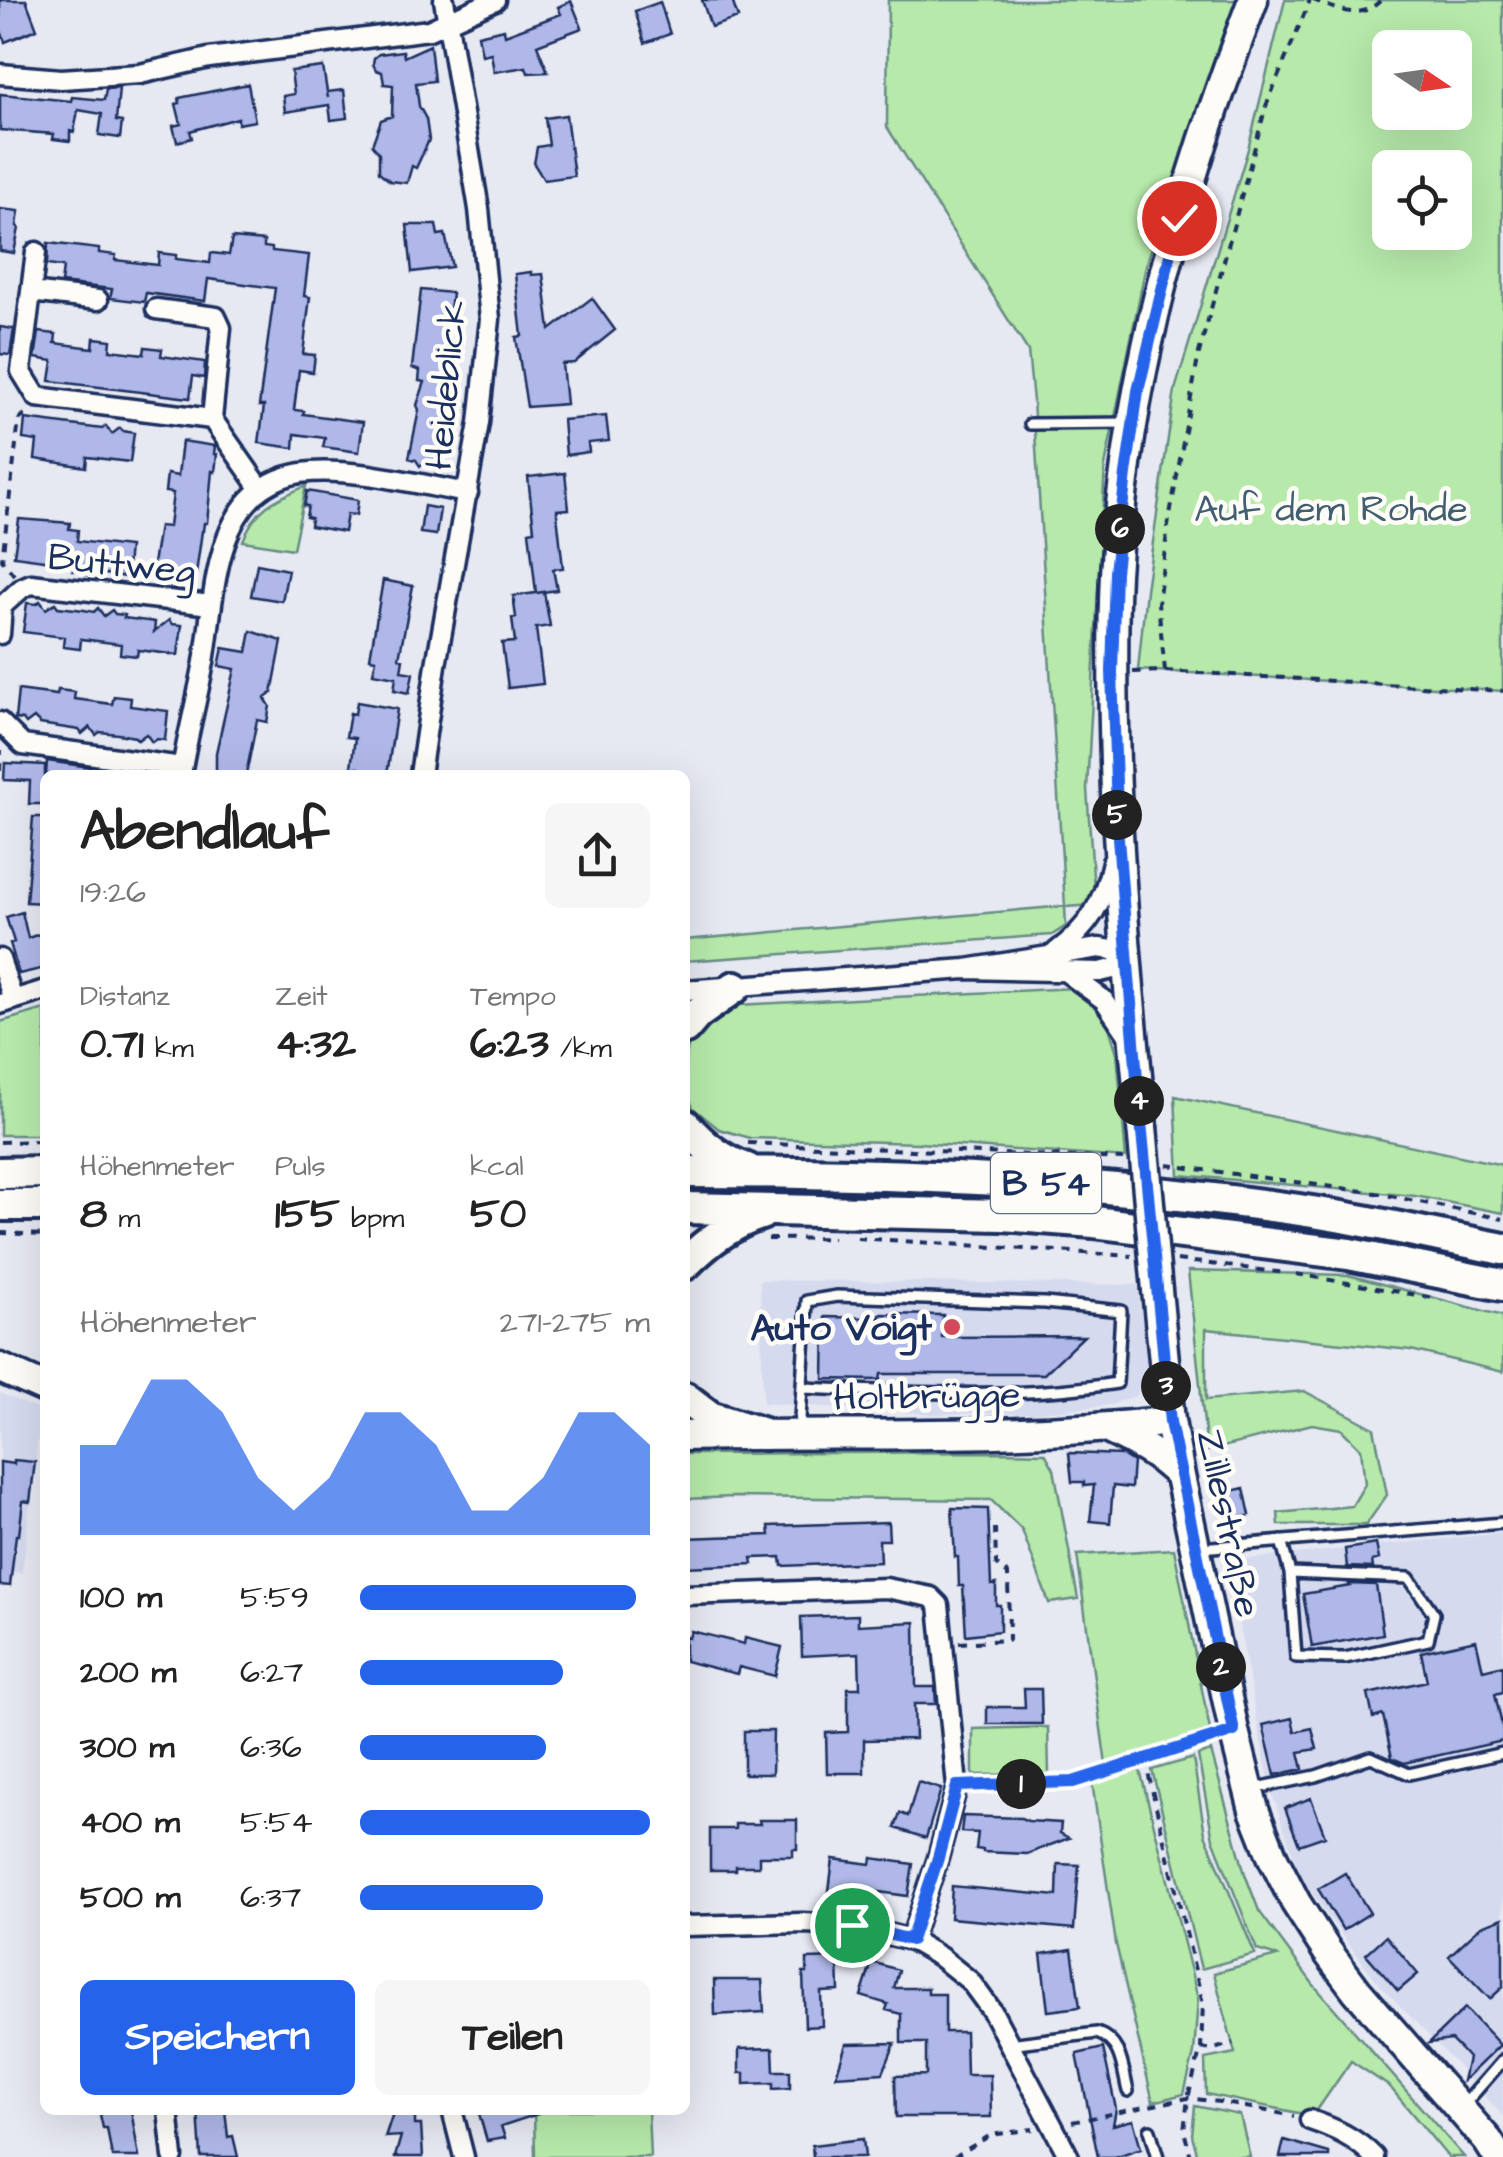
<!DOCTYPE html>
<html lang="de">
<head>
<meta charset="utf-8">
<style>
	body { margin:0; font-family:"Architects Daughter",sans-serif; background:#f6f6f6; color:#222; height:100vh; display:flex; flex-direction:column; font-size:38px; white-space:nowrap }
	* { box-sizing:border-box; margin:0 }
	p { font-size:32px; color:#767676 }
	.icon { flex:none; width:55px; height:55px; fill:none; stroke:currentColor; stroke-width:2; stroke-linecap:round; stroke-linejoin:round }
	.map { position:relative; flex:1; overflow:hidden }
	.details { position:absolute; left:40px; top:770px; width:650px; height:1345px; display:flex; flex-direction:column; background:#fff; border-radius:15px; box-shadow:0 10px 40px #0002 }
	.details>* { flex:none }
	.needle { width:65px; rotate:103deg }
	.buttons { position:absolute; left:1372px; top:30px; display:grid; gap:20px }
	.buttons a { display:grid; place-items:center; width:100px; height:100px; border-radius:15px; background:#fff; box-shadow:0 10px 40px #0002; font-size:50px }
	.pin { position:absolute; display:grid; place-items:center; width:85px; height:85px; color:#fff; margin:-42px; border:5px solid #fff; border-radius:50%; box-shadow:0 2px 10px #0007 }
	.km { position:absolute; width:50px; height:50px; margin:-25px; border-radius:50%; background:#222; color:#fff; font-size:28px; line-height:50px; text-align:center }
	.round { display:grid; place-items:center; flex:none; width:105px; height:105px; border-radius:15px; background:#f6f6f6 }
	.headline { display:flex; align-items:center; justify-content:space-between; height:170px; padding:0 40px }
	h1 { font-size:55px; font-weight:700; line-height:75px }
	.metrics { display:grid; grid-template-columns:repeat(3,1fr); gap:15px; height:170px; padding:10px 40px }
	.metrics div { display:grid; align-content:center }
	.metrics b { font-size:42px; font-weight:700 }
	.metrics small { font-size:28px; font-weight:400 }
	.metrics p { font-size:28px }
	.chart { height:280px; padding:20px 40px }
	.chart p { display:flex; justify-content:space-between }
	.chart svg { width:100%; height:180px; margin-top:10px; fill:#2563eb; opacity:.7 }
	.cta { display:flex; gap:20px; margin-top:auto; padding:20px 40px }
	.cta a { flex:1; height:115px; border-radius:15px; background:#2563eb; color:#fff; font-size:40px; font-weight:700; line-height:115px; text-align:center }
	.cta a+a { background:#f6f6f6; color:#222 }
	ul { padding:0 40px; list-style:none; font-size:32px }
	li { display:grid; grid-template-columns:160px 120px 1fr; align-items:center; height:75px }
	li i { height:25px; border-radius:12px; background:#2563eb }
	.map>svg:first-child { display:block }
</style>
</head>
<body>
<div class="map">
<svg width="1503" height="2157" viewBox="0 0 1503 2157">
	<rect width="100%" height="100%" fill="#e6e8f2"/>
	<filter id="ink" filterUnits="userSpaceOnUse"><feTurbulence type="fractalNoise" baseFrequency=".01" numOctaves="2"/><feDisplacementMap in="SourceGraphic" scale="20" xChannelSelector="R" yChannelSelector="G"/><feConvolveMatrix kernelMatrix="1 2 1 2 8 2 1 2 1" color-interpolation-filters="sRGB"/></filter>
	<g filter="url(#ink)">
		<path fill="#d6daef" d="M760,1280l378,5 9,84 -10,26 -26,10 -78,8 -100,1 -170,-11z
			M0,1393l41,18 -19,162 -22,-3z
			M1503,1533v583l-48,-53 -76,-79 -50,-66 -30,-45 -27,-80 -15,-70 -29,-162z"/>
		<path fill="#b6e9aa" stroke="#688c84" stroke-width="2.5" fill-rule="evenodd" d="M888,0h349l-91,265 -41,201 -18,323 8,116 -30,2 1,19 -14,9 -367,26v-21l380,-34 -32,-505 -5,-50 -141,-224z
			M1285,0h218v691l-365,-21 8,-80 29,-200 73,-241zM1390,48h65v64h-65zM1390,168h65v64h-65z
			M306,486l-13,63 -50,-8c12,-34 33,-42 63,-55z
			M1074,988l30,23 13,42 9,105 -207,-15 -169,-5 -31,-9 -26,-21 -8,-22v-24l3,-15 30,-41z
			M45,1009v126h-45v-113z
			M1175,1096l328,69v48l-88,-17 -236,-21z
			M1188,1271l160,4 155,41v56l-92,-22 -205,-21v71l98,-9 70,37 13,67 -21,30h-87l-1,-12 74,-7 13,-22 -4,-35 -20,-20 -29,-5 -105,27z
			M1001,1452l44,1 9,16 24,130 -29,4 -27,-73 -31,-30 -258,-3 -48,2v-45z
			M1174,1549l36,181 -104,35 -29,-210z
			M1048,1727l1,47 -76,1v-46z
			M1211,1751l34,123 14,37 54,73 151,173h-16l-58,-70 -39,-26 -38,55 -107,-22 -1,-35 30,-6 -21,-80 63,-17 -20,-6 -44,-111 -15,-84z
			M1193,1758l12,76 50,120 -54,15 -49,-199z
			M1140,1770l58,229 -4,54 -10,41 -31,8 -37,-158 -24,-162z
			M1195,2106l45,9 10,42h-52l-6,-22z
			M534,2110h114l2,47h-115z"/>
		<path fill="#afb8e8" stroke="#1b2f5e" stroke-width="2.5" d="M0,0h26l11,29 -32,13 -5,-14z
			M702,0h30l6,18 -27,9z
			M571,1l11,27 -45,17 11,27 -20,1 -2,-6 -32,5 -3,-19 -9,2 -4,-20 26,-6 1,6 56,-21 -3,-7z
			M660,2l10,32 -25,9 -10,-32z
			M430,45l4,36 -18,2 3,23 7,13 3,21 -13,28 -4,-2 -5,17 -17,-2 -11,-9v-19l-7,-8 9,-25 11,-4 1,-31 -9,-1 -2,-12 -6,-2 -3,-6 1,-6 5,-4 24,-3 1,6z
			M323,67l5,31 -1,-6 17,-2 3,28 -16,2 -2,-15 -44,7 -2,-16 11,-2 -3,-23z
			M248,84l7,37 -17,3v-6l-48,13 2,7 -15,4 -4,-16 8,-2 -5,-20 4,-1 -1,-5z
			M119,88l-3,33 6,1 -2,16 -21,-3 3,-21 -24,-4 -4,22 -4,-1v10l-17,-2 1,-5 -54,-4v-36l71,7 1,-4 32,3 2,-11z
			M566,115l8,61 -30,4 -10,-16 3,-17 12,-2 -4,-27z
			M0,209l19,2 -2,15 2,2 -5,25 -14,-2z
			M407,225h29l2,10 7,-1 7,33 -40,5z
			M232,238l32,3v6l8,1v3l37,4 -5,41 6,1 -7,57 12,1 -2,17 -14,-2 -5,40 10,1 -1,3 60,8 -4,30 -36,-5 2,-9 -30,-4 -1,14 -35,-5 5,-37h-5l16,-118 -67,-9 -3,22 -59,-8 -2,9 -34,-4 2,-9 -51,-6 2,-16 -16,-2 1,-22 51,6v4l17,2 -1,5 17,2 26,3 1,-12 17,2v4l34,4 1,-10 18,2z
			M531,272v3l12,-1 7,56 42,-32 23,32 -41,33 -12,1 4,40 -39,3 -11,-70 6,-1 -7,-62z
			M421,290l31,3 -5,47 12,2 -2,14 -7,-1 -6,39 10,2 -5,40 -5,-1 -4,28 -14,-2 -6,5 -4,-6 -7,-2 10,-48 -2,-5 8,-23 -6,-1 1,-10 -8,-3z
			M0,327l14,2 -4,26 -10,-1z
			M39,332l17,2 -1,9 38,5 1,-10 17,2 -1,10 34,4 1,-7 17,2 -1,7 44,6 -1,16 -11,-2 -3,22 -140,-17 3,-20 -18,-3z
			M606,416l3,25 -21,2 1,9 -23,3 -3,-35z
			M25,419l77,10 4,-3 6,8 8,-6 3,3 11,2 -4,29 -43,-5 -1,10 -51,-8 2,-18 -14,-2z
			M182,441l33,5 -1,8h3l-2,18 -3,-1 -5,52h-3l-1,8h-1l-6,43h-2l-1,8 -42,-5 8,-51 10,1 4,-34 -8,-1 2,-18 11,2z
			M565,473l4,36 -12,1v4l6,54 -10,1 4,21 -21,3 -7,-62 5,-1 -6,-53z
			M307,491l51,9 -2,15 -9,-1 -3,18 -34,-6 1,-8 -5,-1 2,-11h-4z
			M424,506l16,3 -4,26 -16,-2z
			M19,519l51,4 -1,6 9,1 -1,11 52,6 -3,30 -21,-3 -3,3 -7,-8 -8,6 -3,-3 -11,-2 1,-6 -60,-8z
			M257,564l31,6 -6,31 -31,-5z
			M383,580l30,6 -14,72 4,1 -2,12 12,2 -4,20 -15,-3 2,-13 -23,-4 3,-14 -6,-1z
			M544,592l6,34 -14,2 7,56 -35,4 -6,-45 13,-1 -3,-24 4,-1 -3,-21z
			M40,601l6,8 9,-6 3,4 26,3 10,2 4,-4 6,8 8,-6 3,4 10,1 -1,3 31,4 -1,10 15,-12 3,4 10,1 -4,30 -40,-5 -1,6 -17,-2 1,-10 -40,-5 -1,10 -17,-2 1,-10 -41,-5 4,-29 10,1z
			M251,631l31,10 -10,52 -7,5 5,8 -3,16 -10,-2 -11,55h-16l-14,-4v-18l19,-84 -16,-3 4,-18 24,4z
			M18,690l39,5 1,-5 17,2 -1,7 38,5 2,-8 17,2 -1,8 38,5 -3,29 -9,-1 -4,3 -6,-8 -8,6 -3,-3 -17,-3 -18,-2 -4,3 -6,-8 -8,7 -3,-4 -39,-6 -6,-6 -8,6 -3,-4 -8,-1z
			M357,702l40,7 -10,66h-29l1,-7 -8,-1 4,-29 -9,-1 4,-24 5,1z
			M47,761l43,6v8h-44z
			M5,763l40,2v39h-16l1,-23 -26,-1z
			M33,817h12v86l-19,-1z
			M22,912l6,26 17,-6v36l-26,6 -9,-31 4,-1 -8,-25z
			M880,1314l63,1 -1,22 142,-1 -40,38h-163l-1,6 -56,-1 1,-62 55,1z
			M1069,1453l53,2 11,7 -2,26 -18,-2 -3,37 -20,-2 4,-36 -10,1v-4h-12z
			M14,1460l21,2 -5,40 -7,-1 -4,34h-3l-6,51 -10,-1v-123l14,2z
			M1244,1488l6,27 -17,4 -6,-27z
			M952,1508l36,1 3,76 5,-1v21h4v26l-34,4 -3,-49h-4l-1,-29h-3z
			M888,1522l1,18h-10l1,22 -98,4 -1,-9 -29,1 1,6 -68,3v-29l85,-3 -1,-9z
			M1376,1544l3,15 -7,2 1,7 -26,-1 -2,-18z
			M1349,1584l27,1 7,49 -71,13 -9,-53 47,-8z
			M858,1615v10l57,-3 1,65h19l1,17h-22l1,35 -51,1v33h-37l-1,-40 22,-1v-44h12l-1,-35 -57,3 -1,-39z
			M691,1631l53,13 1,-6 37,9 -7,29 -36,-9 -2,7 -52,-13v-24l4,1z
			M1476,1640l7,30 20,-5v27l-8,2 8,36v11l-99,22 -12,-5 -9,-43 -10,3 -5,-24 59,-13 -6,-29z
			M1024,1689h17l1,35h-55v-17h38z
			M1292,1718l3,14 17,-4 5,21 -18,3 4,17 -28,6 -12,-50z
			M744,1731h29l-1,43h-28z
			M918,1782l23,7 -15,49 -31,-10 5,-15 8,3z
			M1311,1798l14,38 -26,9 -14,-37z
			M963,1816l58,2 7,3 33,2 -1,10 9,5 -42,16 -44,-2v-2l-7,-1 2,-16 -17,-1z
			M759,1820h38v29h-4v7h-34v10h-23v4h-26v-41h25v-5h25z
			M872,1858l41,6 -5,32 -37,-5 -1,5 -41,-5 4,-32 38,5z
			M1058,1864l21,1 -5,64 -124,-11 2,-32 105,10z
			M1345,1873l25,40 -27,17 -25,-41z
			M1503,1918v69l-13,12 -41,-43 32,-30z
			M1386,1936l32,38 -20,17 -32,-37z
			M1072,1949l8,58 -32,4 -7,-57z
			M838,1958l1,33 -18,1 1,34 -17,1 -2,-54h4v-14z
			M872,1962l27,8 -5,18h34v6h17v38h20l1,43h24l1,42h-95l-1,-41 31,-1v-32h-25v-29l-15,-4 2,-6 -27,-8z
			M714,1980h48l2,32 -49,3z
			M1465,2008l35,37 -37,36 5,-23 -8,-9 -9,-9 -22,3z
			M895,2043l-12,30 -47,3 10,-32z
			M773,2048l1,23h16v17l-17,1v-6l-29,1v-11h-5v-24z
			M1103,2048l13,61 -3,16 20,-5 8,28 -26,9h-17l-21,-103z
			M99,2110h32l8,47h-27l-5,-29h-4z
			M198,2110h27l3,27 5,-1 5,21h-37z
			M394,2110h21v15h6l2,32h-28l6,-21 -16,1z
			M478,2110h62l1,3 -40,13 4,12 -18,3z
			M863,2139l2,18h-52l-1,-12z
			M1284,2140l45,13v4h-49z"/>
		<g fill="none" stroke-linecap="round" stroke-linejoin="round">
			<defs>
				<path id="service" d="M1030,424l100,-1
					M801,1431l-1,-12 7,-118 30,-5 208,7 76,8 -4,72c-104,17 -210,9 -315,5
					M1281,1541l9,32 119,5 25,36 -6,26 -83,18 -49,-1 -6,-84
					M1200,1548l303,-25
					M1252,1789l64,-13 55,-19 38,17 94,-21
					M1009,2044l88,-11c25,9 25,34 31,58
					M1462,2107l41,-47
					M1150,2130l8,27"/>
				<path id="minor" d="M0,74l61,5 79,-5 69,-16 220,-28 66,-30
					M36,252l-15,119 16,26 175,22
					M31,292l67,8
					M156,309l60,8 5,11 -9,91 49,70
					M0,634l2,-28 20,-18 9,-4 180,21
					M0,722l23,23 159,22
					M181,775c6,-38 16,-75 23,-113 12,-69 8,-174 97,-189 46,-7 120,12 167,20
					M420,775l16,-110 43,-242 11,-104 -11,-110 -35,-209
					M1056,952c34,-26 47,-48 56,-90
					M0,959l13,41
					M1066,972l38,28 26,38
					M685,990l281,-21 133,-21 13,2 15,9 -14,10 -13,3 -134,-3
					M0,1004l45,-14
					M685,1595l201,-7 45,9 8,8 18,181 -19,72 -27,82
					M685,1926l117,-3 49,2 60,15 29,17 30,24 22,30 77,146
					M168,2110l5,47
					M452,2110l12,47
					M1310,2120c24,8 46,18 64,37"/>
				<path id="secondary" d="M1142,1127c-12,-121 -23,-242 -27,-364 -2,-63 -3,-126 0,-189 12,-198 68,-390 138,-574
					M1157,1290l13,131 10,55 54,255 20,79 19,48 23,45 31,48 30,40 131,150 10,16
					M0,1368l45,20
					M1108,1429c27,13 51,25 72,47
					M685,1436c162,-4 324,4 485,-15"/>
				<path id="trunk" d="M685,1028l12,-14 38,-27
					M685,1125c17,20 37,36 62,44
					M685,1172c199,0 396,8 593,35 76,10 150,27 225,42
					M0,1173l45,-1
					M0,1205h45
					M685,1208l318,7 91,7 255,32 154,31
					M685,1264c22,-22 46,-41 76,-50
					M685,1398l25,19 54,17"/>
			</defs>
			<use href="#service" stroke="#1b2f5e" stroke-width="16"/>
			<use href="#minor" stroke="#1b2f5e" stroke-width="25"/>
			<use href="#secondary" stroke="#1b2f5e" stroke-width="35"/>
			<use href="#trunk" stroke="#1b2f5e" stroke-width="38"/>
			<path stroke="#1b2f5e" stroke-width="4" stroke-dasharray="8 8" stroke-linecap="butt" d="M1313,0c24,9 47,22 68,0
				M14,575l-12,-15 17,-140 8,-7
				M1165,671l-7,-68 10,-77 31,-173 67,-247 44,-106
				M1133,672l32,-1 338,20
				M0,771l1,-21
				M0,1142l45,-1
				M748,1143l375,16
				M1167,1165l204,27 132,27
				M0,1233l45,2
				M857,1238l275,18
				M768,1239l65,-1
				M1177,1260l109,13
				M1296,1274l138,24
				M959,1643l50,-3 -1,-66 -12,-10 -1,-36
				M1145,1760l58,244 -2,44 -13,50 -4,33 7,26
				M977,1785l96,-3 137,-44
				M1201,2048l11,2 21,-7
				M1072,2122l116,-24 32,4 74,14
				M954,2157l37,-22 42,-6"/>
			<use href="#service" stroke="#fdfcf7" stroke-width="9"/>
			<use href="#minor" stroke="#fdfcf7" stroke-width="18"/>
			<use href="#secondary" stroke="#fdfcf7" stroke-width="28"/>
			<use href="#trunk" stroke="#fdfcf7" stroke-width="30"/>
			<defs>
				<path id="secondary-bridge" d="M1142,1127l15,163"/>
			</defs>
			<use href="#secondary-bridge" stroke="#1b2f5e" stroke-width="35" stroke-linecap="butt"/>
			<use href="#secondary-bridge" stroke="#fdfcf7" stroke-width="28"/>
		</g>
	</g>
	<g fill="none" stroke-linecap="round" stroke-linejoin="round" filter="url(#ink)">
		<defs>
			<path id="route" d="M852,1925l59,15 27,-82 19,-72 116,-4 161,-51 -64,-309 -32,-331 -20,-253 -6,-166 3,-100 11,-98 12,-83 41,-173"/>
		</defs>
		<use href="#route" stroke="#fff" stroke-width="20"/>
		<use href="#route" stroke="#2563eb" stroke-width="12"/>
	</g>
	<circle fill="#d1495b" stroke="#fdfcf7" stroke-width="4" cx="952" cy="1327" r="10"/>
	<g text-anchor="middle" stroke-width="9" stroke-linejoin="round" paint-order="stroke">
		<rect fill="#fdfcf7" stroke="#5f6c8c" stroke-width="2.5" x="991" y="1153" width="110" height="60" rx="8"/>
		<g font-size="35" font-weight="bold" fill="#1b2f5e">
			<text x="1046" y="1195">B 54</text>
		</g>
		<g font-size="38" fill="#1b2f5e" stroke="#fdfcf7">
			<text transform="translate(445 385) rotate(-85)" y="13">Heideblick</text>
			<text transform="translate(122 563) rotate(6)" y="13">Buttweg</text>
			<text transform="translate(927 1395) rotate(-1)" y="13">Holtbrügge</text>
			<text transform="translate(1230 1523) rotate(78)" y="13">Zillestraße</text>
		</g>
		<g font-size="38" fill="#425e71" stroke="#fdfcf7">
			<text x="1331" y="521">Auf dem Rohde</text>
		</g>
		<g font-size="38" font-weight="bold" fill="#1b2f5e" stroke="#fdfcf7" text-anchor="end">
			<text x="932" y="1340">Auto Voigt</text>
		</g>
	</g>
</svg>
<div class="buttons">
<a><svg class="needle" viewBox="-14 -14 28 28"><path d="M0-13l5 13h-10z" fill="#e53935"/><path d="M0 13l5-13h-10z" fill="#767676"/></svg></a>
<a><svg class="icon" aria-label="locate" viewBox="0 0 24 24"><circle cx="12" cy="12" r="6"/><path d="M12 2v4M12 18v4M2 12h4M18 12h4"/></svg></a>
</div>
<div class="pin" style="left:852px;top:1925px;background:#1e9e55"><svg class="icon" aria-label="arrive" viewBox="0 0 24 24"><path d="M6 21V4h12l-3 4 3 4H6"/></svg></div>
<div class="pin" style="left:1179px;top:218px;background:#d93025"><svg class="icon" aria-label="check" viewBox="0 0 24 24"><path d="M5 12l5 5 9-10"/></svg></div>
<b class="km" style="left:1021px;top:1784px">1</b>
<b class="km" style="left:1221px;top:1667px">2</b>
<b class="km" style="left:1166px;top:1386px">3</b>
<b class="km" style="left:1139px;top:1101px">4</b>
<b class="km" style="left:1117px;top:815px">5</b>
<b class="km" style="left:1120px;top:529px">6</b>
<section class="details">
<div class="headline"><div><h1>Abendlauf</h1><p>19:26</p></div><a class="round"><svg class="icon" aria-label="share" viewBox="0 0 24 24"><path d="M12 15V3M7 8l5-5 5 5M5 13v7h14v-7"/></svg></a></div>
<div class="metrics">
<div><p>Distanz</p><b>0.71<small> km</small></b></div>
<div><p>Zeit</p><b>4:32</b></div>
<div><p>Tempo</p><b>6:23<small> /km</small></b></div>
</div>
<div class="metrics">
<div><p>Höhenmeter</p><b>8<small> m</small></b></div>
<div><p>Puls</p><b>155<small> bpm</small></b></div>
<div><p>kcal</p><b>50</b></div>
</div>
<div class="chart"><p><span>Höhenmeter</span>271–275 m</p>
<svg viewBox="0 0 160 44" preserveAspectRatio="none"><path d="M0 44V22L10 22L20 6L30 6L40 14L50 30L60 38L70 30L80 14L90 14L100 22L110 38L120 38L130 30L140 14L150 14L160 22V44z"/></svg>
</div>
<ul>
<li><b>100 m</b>5:59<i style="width:95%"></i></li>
<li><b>200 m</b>6:27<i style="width:70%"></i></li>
<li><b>300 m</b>6:36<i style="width:64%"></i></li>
<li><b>400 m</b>5:54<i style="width:100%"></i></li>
<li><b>500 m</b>6:37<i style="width:63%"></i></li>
</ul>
<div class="cta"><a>Speichern</a><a>Teilen</a></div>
</section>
</div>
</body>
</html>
